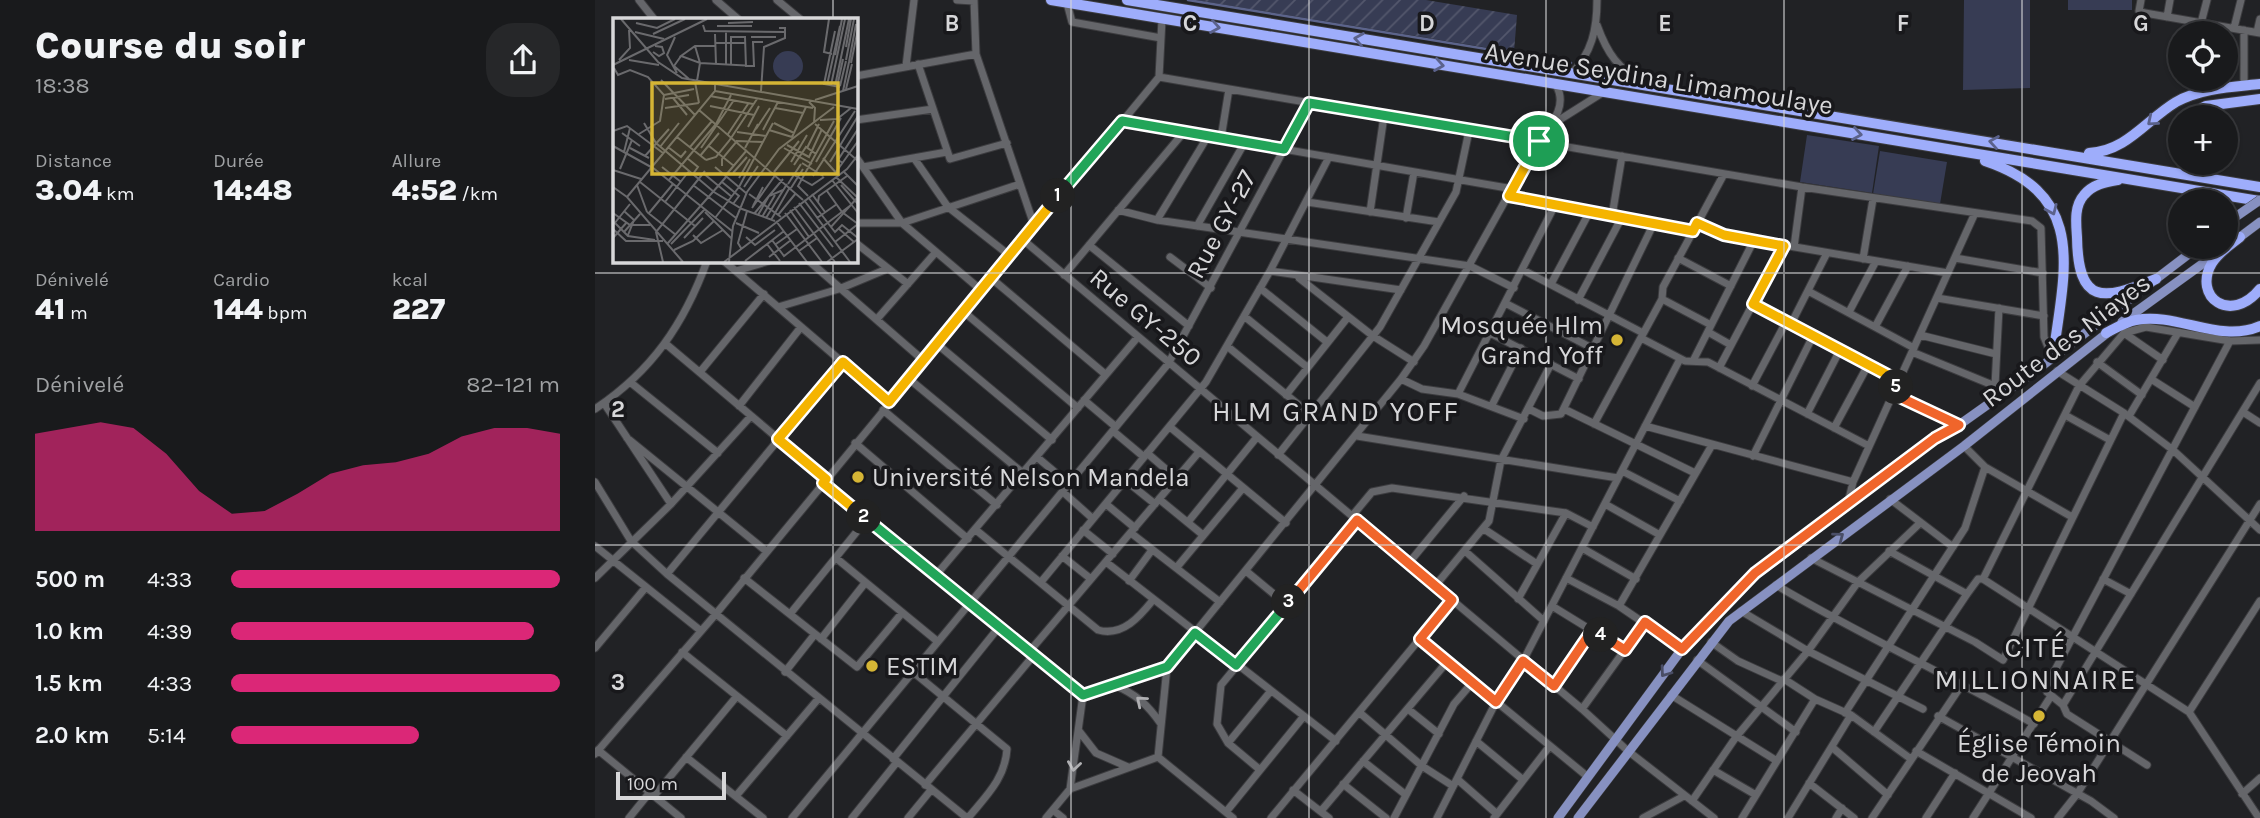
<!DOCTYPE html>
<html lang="fr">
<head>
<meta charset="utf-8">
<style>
	body { margin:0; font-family:Karla,sans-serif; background:#262729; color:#f1f3f6; height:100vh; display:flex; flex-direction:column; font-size:26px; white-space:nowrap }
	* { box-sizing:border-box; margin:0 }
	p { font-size:23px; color:#9fa1a3 }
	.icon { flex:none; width:38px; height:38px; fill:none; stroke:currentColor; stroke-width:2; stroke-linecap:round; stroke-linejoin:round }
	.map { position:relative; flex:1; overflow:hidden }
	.panel { display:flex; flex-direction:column; background:#191a1c; width:595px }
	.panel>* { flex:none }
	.fabs { position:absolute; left:1573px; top:21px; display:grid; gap:14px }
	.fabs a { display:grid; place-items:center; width:70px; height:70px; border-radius:50%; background:#191a1c; box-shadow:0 2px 5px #0004,0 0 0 2px #37383b; font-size:35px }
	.scale { position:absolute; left:21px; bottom:18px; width:110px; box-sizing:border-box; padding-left:7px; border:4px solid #d7d7d9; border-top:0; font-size:19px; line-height:24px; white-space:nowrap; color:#d7d7d9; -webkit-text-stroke:5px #18181b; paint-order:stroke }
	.pin { position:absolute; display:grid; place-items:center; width:60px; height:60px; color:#fff; margin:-30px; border:4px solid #fff; border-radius:50%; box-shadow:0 2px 7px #0007 }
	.km { position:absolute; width:35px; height:35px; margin:-18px; border-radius:50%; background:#222; color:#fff; font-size:19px; line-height:35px; text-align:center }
	.round { display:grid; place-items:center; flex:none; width:74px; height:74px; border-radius:28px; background:#262729 }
	.headline { display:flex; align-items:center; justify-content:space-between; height:119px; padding:0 35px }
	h1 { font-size:38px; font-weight:800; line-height:52px }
	.metrics { display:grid; grid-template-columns:repeat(3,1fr); gap:10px; height:119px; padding:7px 35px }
	.metrics div { display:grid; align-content:center }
	.metrics b { font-size:30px; font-weight:800 }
	.metrics small { font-size:19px; font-weight:400 }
	.metrics p { font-size:19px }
	.chart { height:196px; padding:14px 35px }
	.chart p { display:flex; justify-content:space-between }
	.chart svg { width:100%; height:126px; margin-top:7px; fill:#db2777; opacity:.7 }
	ul { padding:0 35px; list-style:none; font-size:23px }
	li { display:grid; grid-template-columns:112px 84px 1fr; align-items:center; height:52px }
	li i { height:18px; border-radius:9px; background:#db2777 }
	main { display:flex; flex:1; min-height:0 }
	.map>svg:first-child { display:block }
</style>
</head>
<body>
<main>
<section class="panel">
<div class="headline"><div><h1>Course du soir</h1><p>18:38</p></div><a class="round"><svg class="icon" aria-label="share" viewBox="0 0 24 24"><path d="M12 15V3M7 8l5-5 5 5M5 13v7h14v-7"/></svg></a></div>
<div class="metrics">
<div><p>Distance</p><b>3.04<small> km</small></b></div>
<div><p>Durée</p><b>14:48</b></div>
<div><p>Allure</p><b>4:52<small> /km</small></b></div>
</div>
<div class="metrics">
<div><p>Dénivelé</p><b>41<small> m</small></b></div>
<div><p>Cardio</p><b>144<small> bpm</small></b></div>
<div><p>kcal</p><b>227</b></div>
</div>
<div class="chart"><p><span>Dénivelé</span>82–121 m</p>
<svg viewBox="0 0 160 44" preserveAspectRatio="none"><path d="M0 44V10L10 8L20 6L30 8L40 17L50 30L60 38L70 37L80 31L90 24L100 21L110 20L120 17L130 11L140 8L150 8L160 10V44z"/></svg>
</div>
<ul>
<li><b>500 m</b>4:33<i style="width:100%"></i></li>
<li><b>1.0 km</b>4:39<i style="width:92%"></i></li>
<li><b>1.5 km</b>4:33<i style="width:100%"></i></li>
<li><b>2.0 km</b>5:14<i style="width:57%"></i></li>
</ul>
</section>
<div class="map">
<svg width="1665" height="818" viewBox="0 0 1665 818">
	<defs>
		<pattern id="garden-furrows" width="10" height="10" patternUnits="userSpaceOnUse" patternTransform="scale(1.75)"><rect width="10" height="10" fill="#373c54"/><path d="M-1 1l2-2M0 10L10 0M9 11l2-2" fill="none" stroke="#53576c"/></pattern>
	</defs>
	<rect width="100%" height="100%" fill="#212225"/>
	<path fill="#373c54" d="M1369,0h66v88l-67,2z
		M1473,0h64v10h-64z
		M1212,135l72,11 -7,47 -72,-11z
		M1285,151l67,11 -7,42 -67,-10z"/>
	<path fill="url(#garden-furrows)" d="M600,0h231l91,15 -3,37z"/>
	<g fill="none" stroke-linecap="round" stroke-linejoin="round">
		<path stroke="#5c648b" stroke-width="2.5" d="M593,0l383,63"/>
		<defs>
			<path id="minor" d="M44,0l15,19
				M121,0l22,19
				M182,0l23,19
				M362,0l17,1
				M379,0l2,54 58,171
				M1546,0l-2,11 6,2 115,20
				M472,3l5,19 89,16
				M1572,17l3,-17
				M1606,23l6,-23
				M1002,25c10,28 21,45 49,58
				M1639,28l7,-28
				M1649,30v56
				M1662,32l3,-13
				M323,64l32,95 57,-16
				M311,66l8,-66
				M976,74c21,-21 26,-45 26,-74
				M261,76l120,-22
				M564,77l643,110 230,34 9,7 3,109 4,10 6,2
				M261,120l77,-11
				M527,121l391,68
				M958,124l49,-31
				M626,138l8,-49
				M261,157l46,66 79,67
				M319,158l34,49 61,48
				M268,167l84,-15
				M914,196l184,35
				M712,202l132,20
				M523,210l39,10 313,46 44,22
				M775,212l14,-96
				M1017,216l10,-60
				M811,218l8,-46
				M562,220l51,-84
				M261,223h46l118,-39
				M1102,223l27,12 224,38
				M602,226l48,-84
				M427,239l560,470 46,42 86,67
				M261,243l52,41
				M494,245l100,81
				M1199,247l8,-60
				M575,257l41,31
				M1083,258l53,28
				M1360,258l88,15
				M1268,259l10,-60
				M129,261l165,141
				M214,261l114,99
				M928,270l120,63
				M141,271l33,-10
				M675,271l131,19
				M469,275l120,-143
				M396,278l114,96
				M704,278l74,58 41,26
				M956,284l39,-73
				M665,288l67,54
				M1213,291l106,57
				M1342,298l107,18
				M1067,299l49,26
				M983,300l44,-83
				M910,303l87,45
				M1158,304l146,77
				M183,307l61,-18 48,-20
				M1404,308l-4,78 6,9
				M369,312l114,96
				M1254,312l27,-51
				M649,316l63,51
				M282,319l59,-67
				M1196,324l36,-71
				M1280,327l33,-61
				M1113,332l23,13
				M895,333l89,46
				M1529,333l39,27
				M1325,335l76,19
				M1046,338l44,23 23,1 161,84
				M71,344l160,135
				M342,344l115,96
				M632,346l84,69
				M1317,352l83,34
				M1098,361l61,-121
				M1502,362l45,33
				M1124,368l65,-123
				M1462,371l67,42 49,37 87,80
				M105,372l64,-78
				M313,378l116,96
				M806,379l21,10 36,5 66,25
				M1556,379l44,28
				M35,382l88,71
				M1157,386l34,-64
				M863,394l97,-189
				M1298,394l66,31
				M691,395l62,-78
				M489,400l32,27
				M9,403l67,101
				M897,405l29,-57
				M144,406l62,-79
				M0,409c57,-38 89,-85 112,-148
				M934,409l14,7 18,-2 93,-191
				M969,409l131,64
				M288,410l114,95
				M1648,412l17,11
				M1212,414l33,-64
				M1470,415l45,25
				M1534,416l49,-83
				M999,424l68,-125 1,-12 61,-113
				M1050,426l208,56
				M575,427l116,96
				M1239,428l34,-63
				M518,431l31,26
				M762,436l261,42
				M32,438l139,113
				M260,443l113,96
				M1369,446l21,21 87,50
				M552,453l29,25
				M683,455l102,-128 76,-135 13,-61
				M1158,456l60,-120
				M443,458l31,26
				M1027,471l58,30
				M530,480l30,24
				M0,482l36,59 36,33 300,244
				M228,483l260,212
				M468,492l29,26
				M564,499l44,36
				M1295,499l63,48
				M1253,503l5,-21 122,-269
				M511,504l29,24
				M1010,504l55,31
				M757,516l20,-24 20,-4 174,25 27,14
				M593,522l69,-85
				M889,529l53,35
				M381,530l122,100c25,7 42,-14 55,-30
				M488,530l30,24
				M536,533l89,69
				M0,546l106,85
				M987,548l54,31
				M870,551l79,70
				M1294,551l78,43
				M467,556l29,23
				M241,558l101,83
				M1216,558l164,84 28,18 121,-247
				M511,562l230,179
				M813,564l56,-68
				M582,567l66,-79
				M651,571l41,34
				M72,574l176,-212
				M341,575l201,-237
				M0,578l76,-74 80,-88
				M149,578l113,89 45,-54
				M971,578l53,28 63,43
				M1388,579l96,-193 45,-53 22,-6 84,14 30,-1
				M1508,579l28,15
				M534,581l23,-31
				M446,582l165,-200 64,-111 59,-114
				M1181,585c84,50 173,90 258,139
				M840,586l54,-65 12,-61 50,-96
				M923,599l48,-86
				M957,606l73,45
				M1024,606l93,-161
				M1146,611l67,40 115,58
				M195,614l77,-95
				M226,639l44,-56
				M825,639l168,138
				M1116,642l27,19 44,20
				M0,648l51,-61
				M87,652l55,44
				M434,652l170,-200
				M1102,660l99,72
				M317,671l95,78c-2,30 -21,47 -39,69
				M190,672l30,-38
				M1189,679l31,20 36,16 60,44
				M519,685c22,9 34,20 47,39
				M959,686l38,-56
				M488,695l84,-28 234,-288 23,-33 115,-206c13,-17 29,-34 17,-55
				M1076,695l106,66
				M1468,705l197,-322
				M813,709l31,25
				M987,709l63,-87
				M1594,712l71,-111
				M765,713l62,53 31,20
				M1250,713l120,-185 20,-61
				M1343,716l153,85 23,17
				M484,731l17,22 32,14
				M1279,732l93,-138 11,-15h5l206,133 70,106
				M881,741l46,38
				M633,743l42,-51
				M1238,748l55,47
				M3,750l83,68
				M1321,751l115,67
				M0,754l120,-139 444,-538 3,-58
				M91,757l77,61
				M563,757l75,61
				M563,757l9,-90
				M298,759l106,-132
				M768,761l43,34
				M1552,765l-80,-51 -4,-9 -16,-13 -1,-5 184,-346
				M664,769l-31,-26 -11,-19 4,-39 136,-165
				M1118,770l43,25
				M862,779l40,35
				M1214,783l45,35
				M748,784l43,34
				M330,785l109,-130
				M475,789l13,-94
				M698,790l36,28
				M1647,794l18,-16
				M59,796l83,-100 50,40
				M141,796l83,-98
				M1097,801l44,-64 72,-86 50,-69 61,-58
				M458,810l10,8
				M726,811l126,-149
				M631,812l78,-96
				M34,818l21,-26
				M197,818l376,-454 141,-261
				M257,818l45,-56
				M313,818l23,-28
				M451,818l24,-29 88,-32
				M676,818l181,-218
				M799,818l60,-114 18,-21
				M842,818l59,-116 27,-41 157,-302
				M899,818l55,-71
				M1048,818l41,-22
				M1147,818l73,-119
				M1193,818l63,-103
				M1241,818l6,-10
				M1277,818l91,-135
				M1331,818l29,-45
				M1378,818l78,-122
				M1463,818l19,-24 183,-290"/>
			<path id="major" d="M1631,225l8,-7
				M1641,240l24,-18
				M1527,322l94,-68
				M963,818l124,-169 56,-60 197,-151 24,-13 79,-56 160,-122
				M983,818l151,-197 235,-175 147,-116"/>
			<path id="highway" d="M456,0l1209,201
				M532,0l1133,187
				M1590,117l21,-11 54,-7
				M1586,123l-5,14 5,19
				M1494,153c38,-2 57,-33 87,-51 25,-14 56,-15 84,-18
				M1390,161c104,35 79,110 68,196
				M1591,163l20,12
				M1523,180c-12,2 -25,4 -34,15 -10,11 -8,28 -7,42 1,68 25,64 79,42
				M1645,237c-10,8 -21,15 -28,26 -20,34 19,62 48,26
				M1511,333c10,-5 19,-11 30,-13 41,-8 84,24 124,6"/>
		</defs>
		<use href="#minor" stroke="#3c3c3f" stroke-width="9"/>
		<use href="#major" stroke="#3c3c3f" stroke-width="10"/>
		<use href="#highway" stroke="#3c3c3f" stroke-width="12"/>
		<use href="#minor" stroke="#65666a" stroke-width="7"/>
		<use href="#major" stroke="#8791c1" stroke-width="9"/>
		<use href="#highway" stroke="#9eadfb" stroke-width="10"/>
		<defs>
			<path id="major-bridge" d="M1639,218l26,-18"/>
		</defs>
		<use href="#major-bridge" stroke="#3c3c3f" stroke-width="10" stroke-linecap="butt"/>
		<use href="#major-bridge" stroke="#8791c1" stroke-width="9"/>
	</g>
	<defs><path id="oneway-chevron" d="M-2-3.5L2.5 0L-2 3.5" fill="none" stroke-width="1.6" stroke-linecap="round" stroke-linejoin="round" transform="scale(1.75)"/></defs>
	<g stroke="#5b628b">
		<use href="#oneway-chevron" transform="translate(620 27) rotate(9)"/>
		<use href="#oneway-chevron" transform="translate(764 39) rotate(-171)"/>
		<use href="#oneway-chevron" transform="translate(844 65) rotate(9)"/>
		<use href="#oneway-chevron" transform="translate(1557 121) rotate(140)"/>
		<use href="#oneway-chevron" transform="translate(1262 134) rotate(9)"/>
		<use href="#oneway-chevron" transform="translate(1399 142) rotate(-171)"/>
		<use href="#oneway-chevron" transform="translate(1457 210) rotate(66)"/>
	</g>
	<g stroke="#4a4e66">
		<use href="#oneway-chevron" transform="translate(1244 537) rotate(-37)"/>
		<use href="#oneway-chevron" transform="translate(1070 672) rotate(126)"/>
	</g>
	<g stroke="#afafb2">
		<use href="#oneway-chevron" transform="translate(546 701) rotate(-140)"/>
		<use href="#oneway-chevron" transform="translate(479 766) rotate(98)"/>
	</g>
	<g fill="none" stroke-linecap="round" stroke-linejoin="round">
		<defs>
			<path id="split-1" d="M463,196l64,-75 162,28 25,-46 230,38"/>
			<path id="split-2" d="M269,517l-41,-34 3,-4 -48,-40 65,-77 46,40 169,-206"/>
			<path id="split-3" d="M269,517l219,178 84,-28 28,-34 41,32 53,-63"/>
			<path id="split-4" d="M694,602l68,-82 95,80 -32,39 76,63 27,-41 31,25 39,-57 8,6"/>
			<path id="split-5" d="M1006,635l24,15 20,-28 37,27 73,-76 180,-135 24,-13 -66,-31 3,-7"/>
			<path id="split-6" d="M944,141l-30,55 184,35 4,-8 27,12 60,11 -31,58 146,77 -3,6"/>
		</defs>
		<use href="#split-1" stroke="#fff" stroke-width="14"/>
		<use href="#split-2" stroke="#fff" stroke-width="14"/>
		<use href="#split-3" stroke="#fff" stroke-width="14"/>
		<use href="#split-4" stroke="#fff" stroke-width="14"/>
		<use href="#split-5" stroke="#fff" stroke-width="14"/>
		<use href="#split-6" stroke="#fff" stroke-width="14"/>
		<use href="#split-1" stroke="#22a559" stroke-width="9"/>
		<use href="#split-2" stroke="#f5b400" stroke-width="9"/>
		<use href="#split-3" stroke="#22a559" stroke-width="9"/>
		<use href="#split-4" stroke="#f0652b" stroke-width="9"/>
		<use href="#split-5" stroke="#f0652b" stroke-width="9"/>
		<use href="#split-6" stroke="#f5b400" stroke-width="9"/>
	</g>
	<path fill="none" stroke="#d7d7d9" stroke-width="2" stroke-opacity="0.55" d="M238,0v19M476,0v818M714,0v818M951,0v818M1189,0v818M1427,0v818M238,261v557M0,273h1665M0,545h1665"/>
	<g fill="#d5b535" stroke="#18181b" stroke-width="2.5">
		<circle cx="1022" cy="340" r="7"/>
		<circle cx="263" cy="477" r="7"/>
		<circle cx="277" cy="666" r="7"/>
		<circle cx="1444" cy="716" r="7"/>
	</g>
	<g text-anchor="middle" stroke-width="7" stroke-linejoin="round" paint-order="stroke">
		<g font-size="26" fill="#d7d7d9" stroke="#18181b">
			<text transform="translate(1064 78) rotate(9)" y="9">Avenue Seydina Limamoulaye</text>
			<text transform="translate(626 224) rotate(-62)" y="9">Rue GY-27</text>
			<text transform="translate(551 317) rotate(40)" y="9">Rue GY-250</text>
			<text transform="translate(1471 340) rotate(-37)" y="9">Route des Niayes</text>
		</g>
		<g font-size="26" fill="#d7d7d9" stroke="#18181b" text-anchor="start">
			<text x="1008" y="334" text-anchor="end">Mosquée Hlm<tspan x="1008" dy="30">Grand Yoff</tspan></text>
			<text x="277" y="486">Université Nelson Mandela</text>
			<text x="291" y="675">ESTIM</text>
			<text x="1444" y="752" text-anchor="middle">Église Témoin<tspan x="1444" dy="30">de Jeovah</tspan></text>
		</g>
		<g font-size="28" letter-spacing="2" fill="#d7d7d9" stroke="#18181b">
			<text x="741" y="421">HLM GRAND YOFF</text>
			<text x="1441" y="657">CITÉ<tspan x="1441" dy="32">MILLIONNAIRE</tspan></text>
		</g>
	</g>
	<g transform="translate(18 18)">
		<rect width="245" height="245" fill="#212225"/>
		<path d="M160 48a15 15 0 1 1 30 0a15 15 0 1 1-30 0Z" fill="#373c54"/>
		<path fill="none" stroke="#6a6a6d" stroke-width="2" d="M8,1l37,43 24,16 176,31M216,1l-5,33 8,2M23,5l21,5 18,-9M115,5l25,-1M90,7l2,6 80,1M104,8h35M222,13l-11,53 16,3M22,14l29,7M113,14v32M40,16l32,-15M102,16l1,30M62,19l-8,18 10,18M138,19h25M103,25h29M82,28l5,17 -3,18M103,28h-21l-14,10 19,7 54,3 -1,-24h10M233,29l5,-28M40,34l6,4 5,-3 -2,-6 -7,-1M222,37l7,-36M68,38l-7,10 15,13M6,42l11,-12 -1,-18M16,42l30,5M233,42l8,-41M236,44l7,-38M238,45l7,-34M0,47l94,-46M118,47v-28h14l1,30M1,50l4,7 12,-5 18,7 16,18 -4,26 -21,13M48,62l34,35M82,64l4,21M214,67l13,-59M218,67l14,-66M222,68l14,-67M227,68l6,-25M224,69l6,-28M233,71l6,-25M102,73l98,17M148,73l3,-44 21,-9v-10h-6M230,73l6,-29M51,77l30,-6M97,78l43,8M60,80l14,17M52,81l24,-4M202,82l43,-14M196,84l6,6 -1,15M97,88l44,9M52,90l34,-5M162,90l28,5M86,92l104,90M207,102l17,-1 14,-11M31,105l12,20 58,49 28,17 33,12M161,105l20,10M202,106l43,37M135,109l11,-21M143,111l14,-21M150,112l15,-28M156,112l23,7M0,113l14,-5 36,27M124,114l29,4M9,115l18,13M115,116l20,-30M64,119l29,23M179,119l14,-30M123,123l27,1M174,127l22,12 13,-28M0,128l38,21M96,128l25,20M47,129l19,-24M55,129l13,10 5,-6M77,129l22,-26M17,130l19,10M88,130l33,-48M132,130l13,-24M171,130l28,16M194,130l12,-24M11,134l6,-24M32,138l24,-27M87,138l19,-23M74,140l11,9 -5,7M210,140l15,17M93,142l10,-3 13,-16 28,-42M178,144l16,-27M203,144l25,-44M217,144l28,-46M189,145l21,13M230,145l-5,-3 20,-31M181,147l12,-18 10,7M109,148v-7l15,-18M39,149l80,64M49,149l19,15M102,149l31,26M7,151l12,-29M0,152l28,9M230,153l15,15M161,154l25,-31M223,154l22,-31M90,155l29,24M120,155l14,-16M181,157l18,10 12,-8M112,158l22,-26M200,158l42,-65M223,159l22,21M126,160l11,-19M56,162l47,-56 15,-29M219,162l26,33M27,164l55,44M109,164l17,14 -6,8M175,166l13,-20M24,167l10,27M80,167l43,33M228,167l17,19M0,169l14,10 56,65M126,169l34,-64M131,169l14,-21M178,170l12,-19M214,173l15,21 16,12M136,176l32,23M199,176l13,18M195,178l-10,-10 36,-65M14,179l88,-106v-6M195,179l23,30 27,-30M191,182l46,62M52,184l24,-31M205,184l1,-6 28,-20M186,185l34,44M140,188l10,-19M181,189l41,55M139,190l24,-34M177,192l19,27M11,193l10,9 -6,15M34,194l29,23M92,194l26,26M0,195l17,12h20M36,195l24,-29M172,195l37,49M141,196l29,-35M145,197l11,-19 14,-6M165,197l18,-22M149,199l13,-22M102,200l24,-31M153,200l21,-34M204,200l20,-14M158,202l19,-33M163,203l31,41M2,205l13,13 27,4M123,205l23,10M1,206l16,-20M218,209l4,5 7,-7 16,13M225,210l16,14M0,211l13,12h37M11,214l16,-18M80,217l8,8 22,-13M133,219l9,8 20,-15M0,220l14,-16M71,220l19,-20M159,222l12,16 67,-51M222,224l23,-18M55,225l58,-66M58,226l34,-35M154,226l13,17M163,226l21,-15M128,230l-3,-5 9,-32M61,232l19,-9 21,-20M186,233l18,-13M156,239l22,-17M132,243l39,-30M50,244l-7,-30 49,-61M111,244l123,-93 11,-14M116,244l4,-36 14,-34 32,-43 55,-42M214,244l31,-23"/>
		<path fill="#d5b535" fill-opacity="0.15" stroke="#d5b535" stroke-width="3.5" d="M39,65h186v91h-186z"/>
		<rect width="245" height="245" fill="none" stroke="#d7d7d9" stroke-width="3.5"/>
	</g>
	<g font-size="23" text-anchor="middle" font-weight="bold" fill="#d7d7d9" stroke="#18181b" stroke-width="7" stroke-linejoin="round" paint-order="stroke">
		<text x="357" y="31">B</text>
		<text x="595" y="31">C</text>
		<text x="832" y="31">D</text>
		<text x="1070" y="31">E</text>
		<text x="1308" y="31">F</text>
		<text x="1546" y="31">G</text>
		<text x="23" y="417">2</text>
		<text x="23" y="690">3</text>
	</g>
</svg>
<div class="fabs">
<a><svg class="icon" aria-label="locate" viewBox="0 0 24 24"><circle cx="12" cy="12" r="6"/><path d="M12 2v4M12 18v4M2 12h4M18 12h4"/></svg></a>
<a>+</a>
<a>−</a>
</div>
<div class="scale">100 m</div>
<div class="pin" style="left:944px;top:141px;background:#1e9e55"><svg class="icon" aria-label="arrive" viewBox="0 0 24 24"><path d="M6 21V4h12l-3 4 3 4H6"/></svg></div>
<b class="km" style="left:463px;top:196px">1</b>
<b class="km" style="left:269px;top:517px">2</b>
<b class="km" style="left:694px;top:602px">3</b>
<b class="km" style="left:1006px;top:635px">4</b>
<b class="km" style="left:1301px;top:387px">5</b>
</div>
</main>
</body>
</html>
